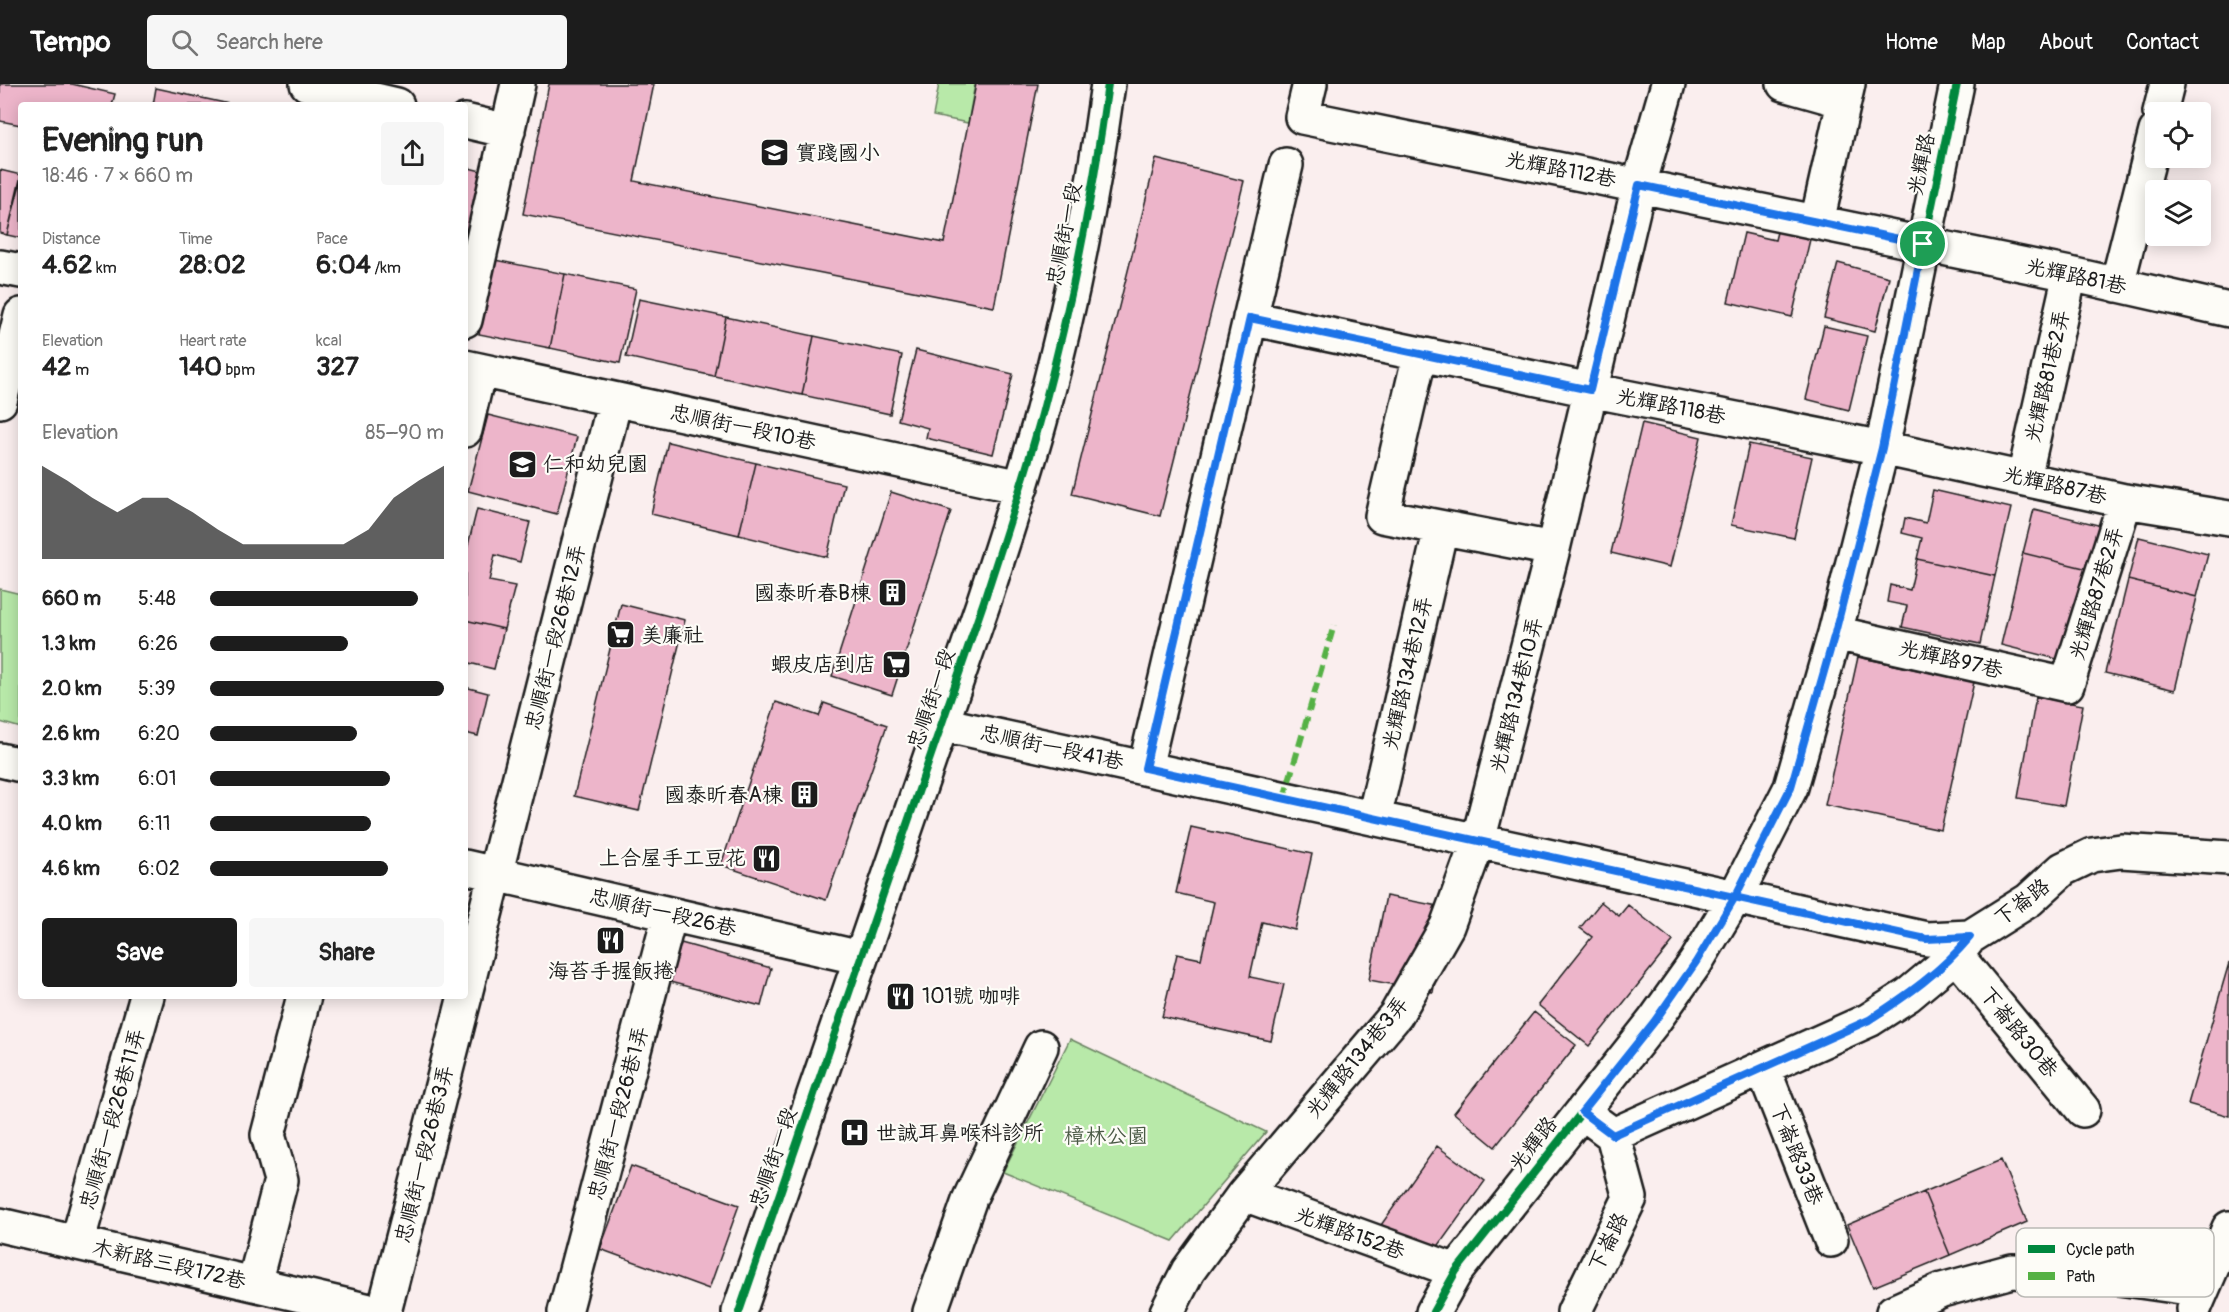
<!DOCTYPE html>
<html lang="en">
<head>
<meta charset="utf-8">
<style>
	body { margin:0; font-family:Pangolin,"LXGW WenKai TC",sans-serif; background:#f6f6f6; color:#222; height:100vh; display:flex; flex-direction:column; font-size:22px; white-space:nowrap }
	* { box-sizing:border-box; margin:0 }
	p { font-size:20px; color:#767676 }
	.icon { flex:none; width:33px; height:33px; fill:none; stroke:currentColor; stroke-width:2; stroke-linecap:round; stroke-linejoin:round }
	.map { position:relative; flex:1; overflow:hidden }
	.details { position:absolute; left:18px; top:18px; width:450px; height:897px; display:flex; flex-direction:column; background:#fff; border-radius:6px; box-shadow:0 3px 15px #0003 }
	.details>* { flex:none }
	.controls { position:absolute; left:2145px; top:18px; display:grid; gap:12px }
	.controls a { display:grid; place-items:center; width:66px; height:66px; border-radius:6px; background:#fff; box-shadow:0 3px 15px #0003; font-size:30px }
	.pin { position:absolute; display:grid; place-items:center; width:51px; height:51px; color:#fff; margin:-26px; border:3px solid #fff; border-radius:50%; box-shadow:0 2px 6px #0007 }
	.round { display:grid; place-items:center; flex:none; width:63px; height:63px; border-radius:6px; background:#f6f6f6 }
	.headline { display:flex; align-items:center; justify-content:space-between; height:102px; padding:0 24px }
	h1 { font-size:33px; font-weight:700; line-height:45px }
	.metrics { display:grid; grid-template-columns:repeat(3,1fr); gap:9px; height:102px; padding:6px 24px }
	.metrics div { display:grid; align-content:center }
	.metrics b { font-size:26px; font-weight:700 }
	.metrics small { font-size:16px; font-weight:400 }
	.metrics p { font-size:16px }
	.chart { height:168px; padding:12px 24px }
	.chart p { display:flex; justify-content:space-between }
	.chart svg { width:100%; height:108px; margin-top:6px; fill:#1c1c1c; opacity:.7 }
	.cta { display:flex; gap:12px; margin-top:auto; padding:12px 24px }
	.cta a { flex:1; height:69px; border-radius:6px; background:#1c1c1c; color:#fff; font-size:24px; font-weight:700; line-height:69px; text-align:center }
	.cta a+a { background:#f6f6f6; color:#222 }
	ul { padding:0 24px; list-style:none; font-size:20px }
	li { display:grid; grid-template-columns:96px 72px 1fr; align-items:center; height:45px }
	li i { height:15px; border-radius:8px; background:#1c1c1c }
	header { display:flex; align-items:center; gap:36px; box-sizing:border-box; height:84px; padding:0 30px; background:#1c1c1c; color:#fff }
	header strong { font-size:28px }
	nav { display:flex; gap:33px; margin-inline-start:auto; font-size:21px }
	.search { width:420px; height:54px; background:#f6f6f6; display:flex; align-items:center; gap:15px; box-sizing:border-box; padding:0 21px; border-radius:6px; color:#767676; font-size:22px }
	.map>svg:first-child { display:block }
</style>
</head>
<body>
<header>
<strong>Tempo</strong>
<div class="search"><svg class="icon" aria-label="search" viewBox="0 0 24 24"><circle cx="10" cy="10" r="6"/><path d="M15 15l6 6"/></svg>Search here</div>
<nav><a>Home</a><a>Map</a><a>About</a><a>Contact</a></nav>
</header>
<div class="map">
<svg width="2229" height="1228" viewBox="0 0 2229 1228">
	<rect width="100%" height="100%" fill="#faeeee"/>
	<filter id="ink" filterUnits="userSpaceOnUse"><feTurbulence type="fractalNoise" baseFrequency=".0167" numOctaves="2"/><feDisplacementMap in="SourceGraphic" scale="12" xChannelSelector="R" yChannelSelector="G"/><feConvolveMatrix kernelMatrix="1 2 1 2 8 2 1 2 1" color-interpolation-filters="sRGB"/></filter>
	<g filter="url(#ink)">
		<path fill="#b8e9a9" stroke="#6a8262" stroke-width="1.5" d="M939,0h36l-7,39 -35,-7z
			M0,505l21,5v134l-21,-6z
			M1070,955l196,93 -93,109 -170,-69z"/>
		<path fill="#edb5ca" stroke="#1c1c1c" stroke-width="1.5" d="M0,0h72l43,10 -3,11h-91v20l-21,-4z
			M549,0h105l-20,97 310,62 32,-159h62l-44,223 -471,-93z
			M156,4l78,17h-81z
			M1156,75l88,22 -84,335 -88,-22z
			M465,83l20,5 -15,62 -5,-1z
			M0,86l21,5 -14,60 -7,-2z
			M21,96v58l-14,-3z
			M1778,144l33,7 -19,82 -64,-15 16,-69 31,7z
			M495,176l70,14 -15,74 -71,-14z
			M1838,179l51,14 -14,54 -51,-13z
			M565,190l71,15 -16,74 -70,-15z
			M639,215l87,18 -12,59 -88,-19z
			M726,233l88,19 -12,59 -88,-19z
			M1824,242l43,10 -18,74 -43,-11z
			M814,252l88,19 -12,59 -88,-19z
			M916,266l97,24 -20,80 -67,-16 2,-10 -30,-8z
			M488,331l89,22 -20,77 -89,-23z
			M1642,339l59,14 -31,130 -59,-14z
			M668,358l88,21 -17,72 -88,-21z
			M1749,360l63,13 -18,81 -63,-13z
			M756,379l88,21 -17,73 -88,-22z
			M1933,406l78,18 -16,68 -78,-17 5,-21 -20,-5 3,-15 21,5z
			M891,408l60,19 -59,184 -60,-19z
			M477,425l53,13 -10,40 -25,-7 -6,26 26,5 -11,43 -39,-9v-63z
			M2034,425l68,17 -10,44 -69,-17z
			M2139,453l69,17 -11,43 -69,-17z
			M2023,469l69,17 -23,92 -68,-17z
			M1917,475l78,17 -15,68 -78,-17 5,-21 -20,-4 3,-17 20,5z
			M2128,496l69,17 -22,93 -70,-17z
			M621,520l64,16 -46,191 -65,-15z
			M465,536l39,9 -10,40 -25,-6 -4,18z
			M1858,573l116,25 -33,148 -116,-25z
			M465,603l23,6 -10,43 -13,-3z
			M2036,613l47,8 -19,101 -46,-8z
			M776,618l43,14 5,-13 63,22 -61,175 -105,-35z
			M1191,743l121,27 -17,76 -33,-8 -12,55 34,7 -13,57 -109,-24 15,-63 24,5 13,-57 -38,-9z
			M1386,812l63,12 -16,84 -64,-12z
			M1601,818l18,14 9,-11 45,36 -84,105 -51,-41 54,-68 -12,-9z
			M681,859l90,25 -10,38 -91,-24z
			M2229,879v153l-41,-12z
			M1534,928l42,33 -81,102 -41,-34z
			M1437,1062l48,35 -56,78 -48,-34z
			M2001,1076l26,62 -77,33 -26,-63z
			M631,1082l108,39 -30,84 -109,-40z
			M1924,1108l26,63 -77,32 -26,-62z"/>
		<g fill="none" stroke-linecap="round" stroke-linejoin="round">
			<defs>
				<path id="minor" d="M307,0l90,21
					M1310,0l-8,33 768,157 159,36
					M1784,0l60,17
					M2160,28l7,-28
					M465,37l43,10
					M1817,138l31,-138
					M0,183l21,4
					M2117,201l39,-154
					M1250,234l340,72 292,58 243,53 104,17
					M465,236l53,-236
					M1420,270l-38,162 171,33
					M465,283l556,120
					M0,317l21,-86
					M465,346l14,-60
					M2024,394l46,-204
					M1835,549l232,52 58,-184
					M942,640l985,215 43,-2
					M0,676l21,5
					M1145,684l141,-603
					M1374,734l67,-290
					M465,783l396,91
					M1956,871l127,155
					M465,910l150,-594
					M1763,984l68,172
					M1582,1028l31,23 256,-115 39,-25 48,-40 14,-18 59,-37 34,-31 29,-14 29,-4 108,7
					M1244,1110l212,77
					M0,1141l374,87
					M77,1159l70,-247
					M254,1200l27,-104 -13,-45 36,-139
					M2194,1225l35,-81
					M384,1228l81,-316
					M565,1228l105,-398
					M739,1228l245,-711c20,-62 41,-124 58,-187 29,-108 51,-219 66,-330
					M930,1228l40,-114 71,-151
					M1167,1228l21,-41 56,-77 152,-179 51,-89 31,-85 75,-292 86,-364 29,-101
					M1433,1228l23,-41 198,-250 42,-59 39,-65 56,-110 44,-154 47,-185 75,-364
					M1574,1228l56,-114 -17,-63
					M1893,1228l49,-22 70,-19 72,2 118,17"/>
			</defs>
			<use href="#minor" stroke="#1c1c1c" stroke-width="38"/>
			<use href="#minor" stroke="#fdfcf7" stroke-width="33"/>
			<path stroke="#55b145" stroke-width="6" stroke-dasharray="12 6" stroke-linecap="butt" d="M1284,714l50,-173"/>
			<defs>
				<path id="cycleway" d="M739,1228l245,-711c20,-62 41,-124 58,-187 29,-108 51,-219 66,-330
					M1433,1228l23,-41 198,-250 42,-59 39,-65 56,-110 44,-154 47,-185 75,-364"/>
			</defs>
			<use href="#cycleway" stroke="#fdfcf7" stroke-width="11"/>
			<use href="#cycleway" stroke="#00873e" stroke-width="8"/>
		</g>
	</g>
	<g fill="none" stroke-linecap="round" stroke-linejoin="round" filter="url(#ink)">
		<defs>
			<path id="route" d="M1923,160l-284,-59 -49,205 -340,-72 -105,450 781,171 44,-2c-28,34 -64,59 -101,83l-256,115 -31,-23 72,-90 42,-60 39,-65 56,-110 44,-154 47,-185 41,-204"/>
		</defs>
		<use href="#route" stroke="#fff" stroke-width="12"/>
		<use href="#route" stroke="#1a73e8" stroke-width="8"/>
	</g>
	<defs>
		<symbol id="school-square" viewBox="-11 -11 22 22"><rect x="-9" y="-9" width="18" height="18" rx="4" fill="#1c1c1c" stroke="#fdfcf7"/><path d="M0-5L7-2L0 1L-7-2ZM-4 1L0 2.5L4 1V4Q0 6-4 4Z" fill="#fff"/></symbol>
		<symbol id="building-square" viewBox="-11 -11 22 22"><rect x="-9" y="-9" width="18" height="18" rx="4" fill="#1c1c1c" stroke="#fdfcf7"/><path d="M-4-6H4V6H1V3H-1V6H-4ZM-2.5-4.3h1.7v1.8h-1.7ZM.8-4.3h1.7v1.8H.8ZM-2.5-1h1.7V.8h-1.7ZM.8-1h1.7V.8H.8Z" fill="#fff"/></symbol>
		<symbol id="supermarket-square" viewBox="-11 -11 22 22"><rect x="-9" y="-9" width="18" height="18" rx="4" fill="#1c1c1c" stroke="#fdfcf7"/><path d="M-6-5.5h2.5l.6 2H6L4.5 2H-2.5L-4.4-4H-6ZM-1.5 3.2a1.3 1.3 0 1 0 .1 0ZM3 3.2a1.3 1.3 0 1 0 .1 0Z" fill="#fff"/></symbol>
		<symbol id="restaurant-square" viewBox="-11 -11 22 22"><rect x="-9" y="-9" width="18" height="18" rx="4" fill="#1c1c1c" stroke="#fdfcf7"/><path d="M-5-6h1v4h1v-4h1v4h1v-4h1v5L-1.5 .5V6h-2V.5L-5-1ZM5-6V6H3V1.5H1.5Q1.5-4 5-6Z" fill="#fff"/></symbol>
		<symbol id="hospital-square" viewBox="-11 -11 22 22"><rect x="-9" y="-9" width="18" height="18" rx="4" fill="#1c1c1c" stroke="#fdfcf7"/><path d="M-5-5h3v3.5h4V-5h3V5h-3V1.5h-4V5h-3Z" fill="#fff"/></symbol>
	</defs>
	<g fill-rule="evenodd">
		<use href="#school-square" x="758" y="52" width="33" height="33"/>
		<use href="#school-square" x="506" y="364" width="33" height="33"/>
		<use href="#building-square" x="876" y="492" width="33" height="33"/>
		<use href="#supermarket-square" x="604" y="534" width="33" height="33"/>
		<use href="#supermarket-square" x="880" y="564" width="33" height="33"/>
		<use href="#building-square" x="788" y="694" width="33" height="33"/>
		<use href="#restaurant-square" x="750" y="758" width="33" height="33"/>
		<use href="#restaurant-square" x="594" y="840" width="33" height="33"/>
		<use href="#restaurant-square" x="884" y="896" width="33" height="33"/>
		<use href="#hospital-square" x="838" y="1032" width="33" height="33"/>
	</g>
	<g text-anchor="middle" stroke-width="4.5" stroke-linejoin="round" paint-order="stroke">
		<g font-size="21" fill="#1c1c1c" stroke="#fdfcf7" text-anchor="start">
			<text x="796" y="76">實踐國小</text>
			<text x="543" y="387">仁和幼兒園</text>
			<text x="871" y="516" text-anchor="end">國泰昕春B棟</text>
			<text x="641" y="558">美廉社</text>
			<text x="876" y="587" text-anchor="end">蝦皮店到店</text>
			<text x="783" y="718" text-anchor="end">國泰昕春A棟</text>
			<text x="746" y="781" text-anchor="end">上合屋手工豆花</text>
			<text x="611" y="894" text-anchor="middle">海苔手握飯捲</text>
			<text x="922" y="919">101號 咖啡</text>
			<text x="876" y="1056">世誠耳鼻喉科診所</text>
		</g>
		<g font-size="21" fill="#1c1c1c" stroke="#fdfcf7">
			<text transform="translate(1921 80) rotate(-78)" y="7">光輝路</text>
			<text transform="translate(1561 85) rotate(11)" y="7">光輝路112巷</text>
			<text transform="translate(1064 150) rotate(-79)" y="7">忠順街一段</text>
			<text transform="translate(2076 192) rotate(12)" y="7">光輝路81巷</text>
			<text transform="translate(2047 292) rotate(-77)" y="7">光輝路81巷2弄</text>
			<text transform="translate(1671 322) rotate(11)" y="7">光輝路118巷</text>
			<text transform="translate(743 343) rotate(12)" y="7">忠順街一段10巷</text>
			<text transform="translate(2055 401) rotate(13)" y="7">光輝路87巷</text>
			<text transform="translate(2096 509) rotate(-73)" y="7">光輝路87巷2弄</text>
			<text transform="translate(555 553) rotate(-76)" y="7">忠順街一段26巷12弄</text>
			<text transform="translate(1951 575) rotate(13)" y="7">光輝路97巷</text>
			<text transform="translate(1407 589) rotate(-77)" y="7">光輝路134巷12弄</text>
			<text transform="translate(1516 611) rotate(-76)" y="7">光輝路134巷10弄</text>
			<text transform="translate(931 615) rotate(-71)" y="7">忠順街一段</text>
			<text transform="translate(1052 663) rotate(12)" y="7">忠順街一段41巷</text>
			<text transform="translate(2022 818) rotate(-37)" y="7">下崙路</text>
			<text transform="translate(663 828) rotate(13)" y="7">忠順街一段26巷</text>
			<text transform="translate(2019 948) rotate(51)" y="7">下崙路30巷</text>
			<text transform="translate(1357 973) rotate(-51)" y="7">光輝路134巷3弄</text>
			<text transform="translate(618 1029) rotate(-75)" y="7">忠順街一段26巷1弄</text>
			<text transform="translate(112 1035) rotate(-74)" y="7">忠順街一段26巷11弄</text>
			<text transform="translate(1533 1060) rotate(-52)" y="7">光輝路</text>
			<text transform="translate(424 1070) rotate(-76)" y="7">忠順街一段26巷3弄</text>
			<text transform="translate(1797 1070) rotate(68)" y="7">下崙路33巷</text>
			<text transform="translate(773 1074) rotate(-71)" y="7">忠順街一段</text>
			<text transform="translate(1350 1149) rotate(20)" y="7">光輝路152巷</text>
			<text transform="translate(1608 1158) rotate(-64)" y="7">下崙路</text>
			<text transform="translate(169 1180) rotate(13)" y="7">木新路三段172巷</text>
		</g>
		<g font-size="21" fill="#4b5a46" stroke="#fdfcf7">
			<text x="1106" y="1059">樟林公園</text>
		</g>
	</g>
	<rect x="2016" y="1144" width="198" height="69" rx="9" fill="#fdfcf7" stroke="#bab9b5" stroke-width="1.5"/>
	<rect x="2028" y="1161" width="27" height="8" fill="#00873e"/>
	<rect x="2028" y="1188" width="27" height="8" fill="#55b145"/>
	<g font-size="16" fill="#1c1c1c">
		<text x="2066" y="1171">Cycle path</text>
		<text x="2066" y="1198">Path</text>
	</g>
</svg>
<div class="controls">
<a><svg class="icon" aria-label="locate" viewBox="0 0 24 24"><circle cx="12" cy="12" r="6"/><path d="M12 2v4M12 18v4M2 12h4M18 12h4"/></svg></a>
<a><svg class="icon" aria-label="layers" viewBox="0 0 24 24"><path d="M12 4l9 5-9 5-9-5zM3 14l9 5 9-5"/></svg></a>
</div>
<div class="pin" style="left:1923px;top:160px;background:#1e9e55"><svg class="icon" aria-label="arrive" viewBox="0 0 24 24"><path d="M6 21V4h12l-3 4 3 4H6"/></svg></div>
<section class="details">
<div class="headline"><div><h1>Evening run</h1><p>18:46 · 7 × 660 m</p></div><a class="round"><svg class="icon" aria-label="share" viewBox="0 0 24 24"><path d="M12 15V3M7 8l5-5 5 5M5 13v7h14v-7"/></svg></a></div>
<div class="metrics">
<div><p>Distance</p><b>4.62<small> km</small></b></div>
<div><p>Time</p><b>28:02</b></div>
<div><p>Pace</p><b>6:04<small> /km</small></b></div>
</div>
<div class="metrics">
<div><p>Elevation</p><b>42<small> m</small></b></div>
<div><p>Heart rate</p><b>140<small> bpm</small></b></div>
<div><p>kcal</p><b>327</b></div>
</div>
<div class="chart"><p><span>Elevation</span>85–90 m</p>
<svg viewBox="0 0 160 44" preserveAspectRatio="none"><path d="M0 44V6L10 12L20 19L30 25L40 19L50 19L60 25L70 32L80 38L90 38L100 38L110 38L120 38L130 32L140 19L150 12L160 6V44z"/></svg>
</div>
<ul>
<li><b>660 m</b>5:48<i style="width:89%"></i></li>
<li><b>1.3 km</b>6:26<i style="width:59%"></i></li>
<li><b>2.0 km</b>5:39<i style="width:100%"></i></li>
<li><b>2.6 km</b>6:20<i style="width:63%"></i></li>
<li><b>3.3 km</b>6:01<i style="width:77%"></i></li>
<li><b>4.0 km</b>6:11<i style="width:69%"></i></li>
<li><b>4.6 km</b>6:02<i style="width:76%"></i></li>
</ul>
<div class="cta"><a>Save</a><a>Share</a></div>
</section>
</div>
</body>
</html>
